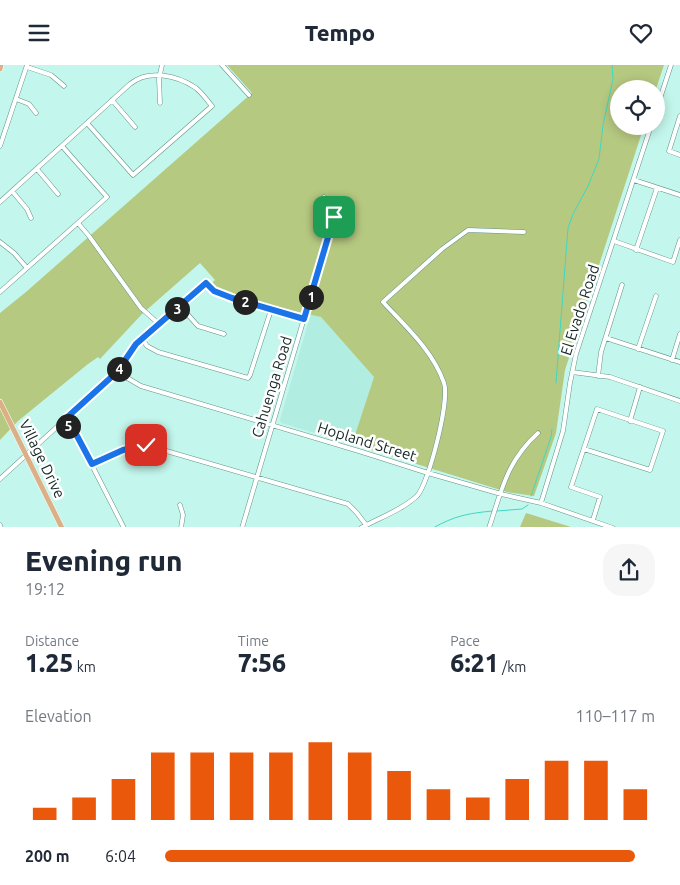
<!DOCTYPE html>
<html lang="en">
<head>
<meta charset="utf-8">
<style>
	body { margin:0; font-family:Ubuntu,sans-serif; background:#f6f6f7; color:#1f2937; height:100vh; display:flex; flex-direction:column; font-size:19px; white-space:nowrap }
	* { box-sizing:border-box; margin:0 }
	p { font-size:16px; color:#747a83 }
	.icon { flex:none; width:28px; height:28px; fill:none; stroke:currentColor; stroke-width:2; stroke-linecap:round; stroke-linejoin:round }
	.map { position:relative; height:462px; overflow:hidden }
	.drawer { display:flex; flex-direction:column; background:#fff; flex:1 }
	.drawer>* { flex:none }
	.controls { position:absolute; left:610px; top:15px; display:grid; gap:10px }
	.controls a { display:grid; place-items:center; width:55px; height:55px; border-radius:50%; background:#fff; box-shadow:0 2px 12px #0003; font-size:25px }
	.pin { position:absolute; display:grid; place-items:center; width:42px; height:42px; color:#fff; margin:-21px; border-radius:10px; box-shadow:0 2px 8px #0006 }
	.km { position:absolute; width:25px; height:25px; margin:-12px; border-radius:50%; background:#222; color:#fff; font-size:14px; line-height:25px; text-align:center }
	.round { display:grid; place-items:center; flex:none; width:52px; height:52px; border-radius:20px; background:#f6f6f7 }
	.overview { display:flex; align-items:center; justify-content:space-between; height:85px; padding:0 25px }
	h1 { font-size:28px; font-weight:800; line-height:38px }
	.metrics { display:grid; grid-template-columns:repeat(3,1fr); gap:8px; height:85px; padding:5px 25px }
	.metrics div { display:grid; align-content:center }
	.metrics b { font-size:25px; font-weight:800 }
	.metrics small { font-size:14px; font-weight:400 }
	.metrics p { font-size:14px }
	.chart { height:140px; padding:10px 25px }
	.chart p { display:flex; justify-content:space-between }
	.chart svg { width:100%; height:90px; margin-top:5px; stroke:#ea580c; stroke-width:6 }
	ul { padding:0 25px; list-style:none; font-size:16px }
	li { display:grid; grid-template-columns:80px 60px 1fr; align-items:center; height:38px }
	li i { height:12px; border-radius:6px; background:#ea580c }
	header { display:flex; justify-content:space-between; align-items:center; height:65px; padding:0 25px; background:#fff; font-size:22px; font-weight:800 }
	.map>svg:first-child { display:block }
</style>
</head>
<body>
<header><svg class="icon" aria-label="menu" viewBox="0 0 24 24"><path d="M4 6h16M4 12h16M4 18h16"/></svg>Tempo<svg class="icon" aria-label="heart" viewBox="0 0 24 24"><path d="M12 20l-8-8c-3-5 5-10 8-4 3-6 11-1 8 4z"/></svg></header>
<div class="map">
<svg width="680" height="463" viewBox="0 0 680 463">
	<rect width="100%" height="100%" fill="#c3f6ec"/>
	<path fill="#b1eee1" d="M311,248l10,4 53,60 -22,67 -71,-21 -1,-3z"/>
	<path fill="#b6c981" d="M227,0h437l-8,24h-37v37h25l-79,244 -9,63 -22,63 -27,-4 -155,-48 22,-67 -53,-60 -45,-10 -58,-17 -6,-7 3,-3 -15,-17 -58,51 -42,45 -2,-2 -10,7 -70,57 -18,19v-127l26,-21 226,-199z
		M526,448l45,14h-51z"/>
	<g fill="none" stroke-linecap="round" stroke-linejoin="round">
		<path stroke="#40d8c2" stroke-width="1" d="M556,318l12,-155 5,-14 15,-28 11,-27 4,-34 10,-46 -1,-14
			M531,431l20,-59 1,-8
			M497,446l25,-2 6,-4
			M433,463c21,-12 36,-15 60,-17"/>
		<defs>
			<path id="minor" d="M222,0l27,30
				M27,2l24,8 13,11
				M16,34l13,5 7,9
				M112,35l23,27
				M160,38l-1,-24 3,-14
				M656,46l15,-46
				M680,51l-11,35 11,4
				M0,81l27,-81
				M37,104l21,25
				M634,115l46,15
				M12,126l15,18 4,9
				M0,137l130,-118c18,-15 47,-9 66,4 6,5 11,12 16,18l-79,69 -46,-52
				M78,158l11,13 52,72 18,16
				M614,176l59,21 7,-22
				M0,177l14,11 13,15
				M636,185l21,-62
				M0,227l107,-95 -45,-51
				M180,241l18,20 26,8
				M606,273l74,24
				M142,274l5,7 11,6 90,26 2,-3 21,-65
				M638,284l18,-53
				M672,295l8,-26
				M117,307l24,14 221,66 66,21 73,21 40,9 72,25
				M572,307l38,5 70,24
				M598,311l3,-24 21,-67
				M63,356l13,13 48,94
				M630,356l10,-34
				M584,384l66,21 13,-39 -66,-22 -26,78 29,10 -7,23
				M92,399l31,-14 23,-5 202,59 9,9 9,12
				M0,414l117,-107 19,-28 70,-61 8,8 18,7 72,21
				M541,438l22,-72 7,-48 6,-29 75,-228
				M180,440l3,10 -2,13
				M0,460l1,3
				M242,463l92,-311 -10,-20
				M361,463c18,-10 41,-18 56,-32 12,-13 33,-96 27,-113 -11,-32 -38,-56 -61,-81l59,-53 26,-19 56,2
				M489,463c13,-39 18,-67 49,-95"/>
			<path id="major" d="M0,4l1,-4
				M0,337l62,126"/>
		</defs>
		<use href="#minor" stroke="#629389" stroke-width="5"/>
		<use href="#major" stroke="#fff" stroke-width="6"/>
		<use href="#minor" stroke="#fff" stroke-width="4"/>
		<use href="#major" stroke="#dcb087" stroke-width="5"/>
	</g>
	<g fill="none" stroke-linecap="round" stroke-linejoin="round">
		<defs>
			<path id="route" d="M146,380l-23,5 -31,14 -16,-30 -13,-13 54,-49 19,-28 70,-61 8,8 18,7 72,21 30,-102"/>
		</defs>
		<use href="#route" stroke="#fff" stroke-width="10"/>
		<use href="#route" stroke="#1a73e8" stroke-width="6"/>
	</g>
	<g text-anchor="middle" stroke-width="5" stroke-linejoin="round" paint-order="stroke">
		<g font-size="15" fill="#132724" stroke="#fff">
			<text transform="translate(580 245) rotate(-72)" y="5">El Evado Road</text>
			<text transform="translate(272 322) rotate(-73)" y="5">Cahuenga Road</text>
			<text transform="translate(367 377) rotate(17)" y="5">Hopland Street</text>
			<text transform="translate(42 394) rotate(64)" y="5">Village Drive</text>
		</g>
	</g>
</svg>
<div class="controls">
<a><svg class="icon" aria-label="locate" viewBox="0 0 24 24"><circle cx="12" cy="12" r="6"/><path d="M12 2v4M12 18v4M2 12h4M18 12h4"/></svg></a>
</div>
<div class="pin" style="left:334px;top:152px;background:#1e9e55"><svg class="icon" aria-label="arrive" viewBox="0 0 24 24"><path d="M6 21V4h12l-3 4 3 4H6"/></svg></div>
<div class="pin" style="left:146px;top:380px;background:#d93025"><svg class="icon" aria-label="check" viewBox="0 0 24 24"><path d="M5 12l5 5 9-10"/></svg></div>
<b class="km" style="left:311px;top:232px">1</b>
<b class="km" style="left:245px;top:237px">2</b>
<b class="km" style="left:177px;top:244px">3</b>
<b class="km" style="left:119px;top:304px">4</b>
<b class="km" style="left:68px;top:361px">5</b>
</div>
<section class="drawer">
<div class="overview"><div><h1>Evening run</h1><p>19:12</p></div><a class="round"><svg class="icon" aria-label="share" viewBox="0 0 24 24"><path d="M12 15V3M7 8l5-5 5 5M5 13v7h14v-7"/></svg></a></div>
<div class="metrics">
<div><p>Distance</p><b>1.25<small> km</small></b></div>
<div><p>Time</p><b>7:56</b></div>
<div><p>Pace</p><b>6:21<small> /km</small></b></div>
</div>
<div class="chart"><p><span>Elevation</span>110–117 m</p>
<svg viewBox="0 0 160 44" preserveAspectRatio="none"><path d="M5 44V38M15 44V33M25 44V24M35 44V11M45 44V11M55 44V11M65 44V11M75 44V6M85 44V11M95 44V20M105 44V29M115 44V33M125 44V24M135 44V15M145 44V15M155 44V29"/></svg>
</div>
<ul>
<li><b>200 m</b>6:04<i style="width:96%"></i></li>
</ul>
</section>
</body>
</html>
